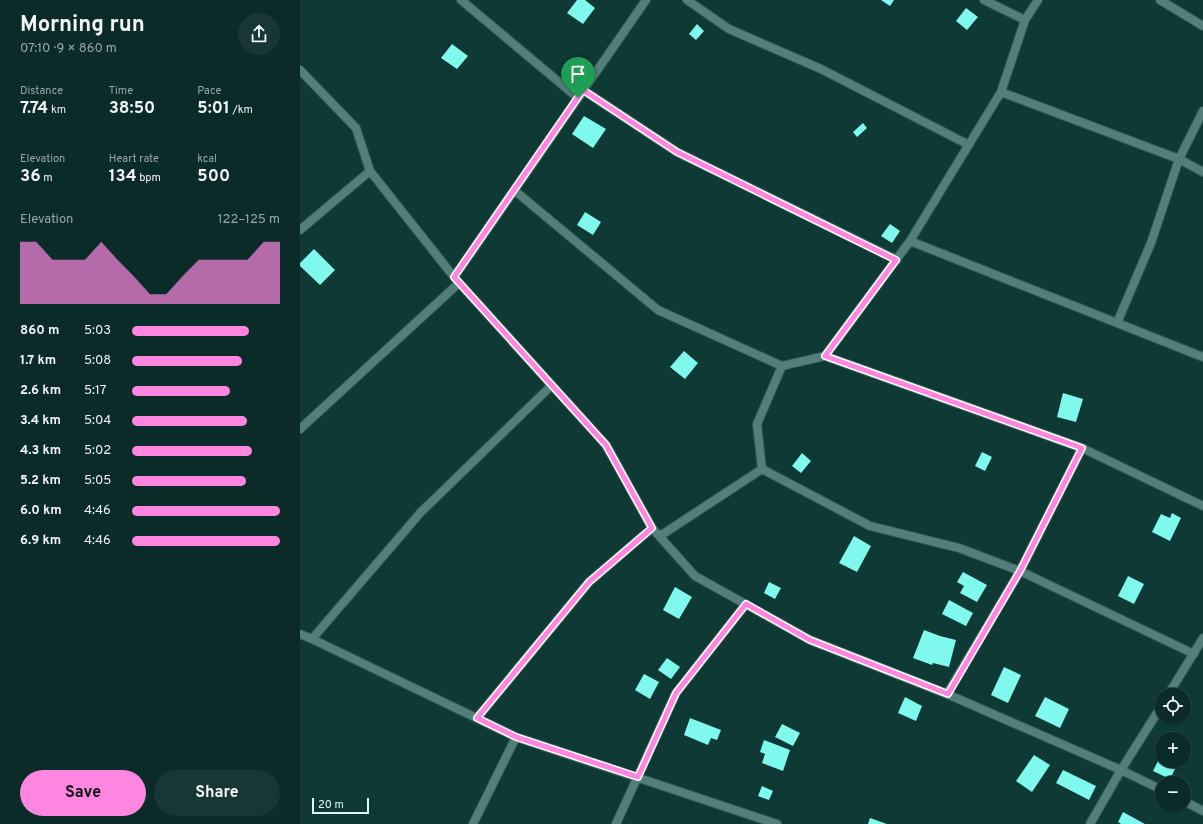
<!DOCTYPE html>
<html lang="en">
<head>
<meta charset="utf-8">
<style>
	body { margin:0; font-family:Overpass,sans-serif; background:#183734; color:#f1f3f6; height:100vh; display:flex; flex-direction:column; font-size:15px; white-space:nowrap }
	* { box-sizing:border-box; margin:0 }
	p { font-size:13px; color:#99a7a8 }
	.icon { flex:none; width:22px; height:22px; fill:none; stroke:currentColor; stroke-width:2; stroke-linecap:round; stroke-linejoin:round }
	.map { position:relative; flex:1; overflow:hidden }
	.drawer { display:flex; flex-direction:column; background:#0a2b28; width:300px }
	.drawer>* { flex:none }
	.controls { position:absolute; left:855px; top:688px; display:grid; gap:8px }
	.controls a { display:grid; place-items:center; width:36px; height:36px; border-radius:50%; background:#0a2b28; box-shadow:0 1px 3px #0004,0 0 0 1px #2a4745; font-size:20px }
	.scale { position:absolute; left:12px; bottom:10px; width:57px; box-sizing:border-box; padding-left:4px; border:2px solid #e0f6f3; border-top:0; font-size:11px; line-height:14px; white-space:nowrap; color:#e0f6f3; -webkit-text-stroke:3px #0e3935; paint-order:stroke }
	.pin { position:absolute; display:grid; place-items:center; width:34px; height:34px; color:#fff; margin:-41px -17px; border-radius:50% 50% 50% 0; rotate:-45deg; box-shadow:0 0 4px #0007 }
	.pin .icon { rotate:45deg }
	.round { display:grid; place-items:center; flex:none; width:42px; height:42px; border-radius:21px; background:#183734 }
	.head { display:flex; align-items:center; justify-content:space-between; height:68px; padding:0 20px }
	h1 { font-size:22px; font-weight:700; line-height:30px }
	.figures { display:grid; grid-template-columns:repeat(3,1fr); gap:6px; height:68px; padding:4px 20px }
	.figures div { display:grid; align-content:center }
	.figures b { font-size:17px; font-weight:700 }
	.figures small { font-size:11px; font-weight:400 }
	.figures p { font-size:11px }
	.chart { height:112px; padding:8px 20px }
	.chart p { display:flex; justify-content:space-between }
	.chart svg { width:100%; height:72px; margin-top:4px; fill:#fe86e0; opacity:.7 }
	.action { display:flex; gap:8px; margin-top:auto; padding:8px 20px }
	.action a { flex:1; height:46px; border-radius:24px; background:#fe86e0; color:#111; font-size:16px; font-weight:700; line-height:46px; text-align:center }
	.action a+a { background:#183734; color:#f1f3f6 }
	ul { padding:0 20px; list-style:none; font-size:13px }
	li { display:grid; grid-template-columns:64px 48px 1fr; align-items:center; height:30px }
	li i { height:10px; border-radius:5px; background:#fe86e0 }
	main { display:flex; flex:1; min-height:0 }
	.map>svg:first-child { display:block }
</style>
</head>
<body>
<main>
<section class="drawer">
<div class="head"><div><h1>Morning run</h1><p>07:10 · 9 × 860 m</p></div><a class="round"><svg class="icon" aria-label="share" viewBox="0 0 24 24"><path d="M12 15V3M7 8l5-5 5 5M5 13v7h14v-7"/></svg></a></div>
<div class="figures">
<div><p>Distance</p><b>7.74<small> km</small></b></div>
<div><p>Time</p><b>38:50</b></div>
<div><p>Pace</p><b>5:01<small> /km</small></b></div>
</div>
<div class="figures">
<div><p>Elevation</p><b>36<small> m</small></b></div>
<div><p>Heart rate</p><b>134<small> bpm</small></b></div>
<div><p>kcal</p><b>500</b></div>
</div>
<div class="chart"><p><span>Elevation</span>122–125 m</p>
<svg viewBox="0 0 160 44" preserveAspectRatio="none"><path d="M0 44V6L10 6L20 17L30 17L40 17L50 6L60 17L70 27L80 38L90 38L100 27L110 17L120 17L130 17L140 17L150 6L160 6V44z"/></svg>
</div>
<ul>
<li><b>860 m</b>5:03<i style="width:79%"></i></li>
<li><b>1.7 km</b>5:08<i style="width:74%"></i></li>
<li><b>2.6 km</b>5:17<i style="width:66%"></i></li>
<li><b>3.4 km</b>5:04<i style="width:78%"></i></li>
<li><b>4.3 km</b>5:02<i style="width:81%"></i></li>
<li><b>5.2 km</b>5:05<i style="width:77%"></i></li>
<li><b>6.0 km</b>4:46<i style="width:100%"></i></li>
<li><b>6.9 km</b>4:46<i style="width:100%"></i></li>
</ul>
<div class="action"><a>Save</a><a>Share</a></div>
</section>
<div class="map">
<svg width="903" height="824" viewBox="0 0 903 824">
	<rect width="100%" height="100%" fill="#0e3935"/>
	<path fill="#7ff9ed" d="M277,0h8l10,8 -12,16 -16,-11z
		M581,0h13l-4,6z
		M666,8l12,9 -11,13 -11,-9z
		M397,24l7,7 -8,9 -7,-6z
		M152,44l16,12 -11,13 -16,-11z
		M284,116l22,13 -13,19 -21,-14z
		M563,123l4,5 -10,9 -4,-5z
		M285,212l16,10 -8,13 -16,-10z
		M590,224l10,7 -8,12 -11,-7z
		M14,249l21,21 -15,15 -20,-19v-3z
		M384,351l14,12 -13,16 -15,-12z
		M763,393l20,6 -7,23 -19,-5z
		M682,452l10,5 -7,14 -10,-5z
		M502,453l9,8 -10,12 -9,-7z
		M872,513l9,5 -11,23 -18,-9 9,-18 9,4z
		M554,536l17,10 -14,26 -18,-9z
		M663,572l24,13 -10,17 -17,-9 4,-7 -7,-4z
		M828,576l16,8 -10,20 -16,-8z
		M469,582l12,6 -6,11 -11,-6z
		M375,587l17,10 -13,22 -16,-9z
		M649,600l24,13 -7,13 -24,-12z
		M624,630l16,6 16,4 -7,27 -16,-4 -1,2 -19,-7z
		M367,658l13,9 -9,12 -13,-9z
		M704,667l17,8 -13,28 -17,-8z
		M344,674l15,8 -9,17 -15,-9z
		M605,697l17,9 -6,15 -18,-8z
		M745,697l24,12 -9,19 -25,-12z
		M390,718l31,12 -4,10 -6,-2 -3,7 -24,-10z
		M482,724l18,9 -7,13 -18,-9z
		M464,740l26,10 -7,21 -21,-8 3,-9 -5,-2z
		M862,753v8h17l-9,18 -17,-8z
		M734,755l16,10 -18,27 -16,-11z
		M763,770l33,16 -7,14 -33,-17z
		M462,786l11,5 -4,9 -11,-4z
		M823,812l22,12h-24l-3,-2z
		M570,818l17,6h-19z"/>
	<g fill="none" stroke-linecap="round" stroke-linejoin="round">
		<defs>
			<path id="street" d="M161,0l117,98
				M387,0l42,29 92,40 148,76
				M684,0l41,20
				M860,0l43,26
				M0,70l56,58 14,43 84,106 152,168 46,83 43,48 115,64 137,54 174,76 41,20
				M283,90l94,62 220,108
				M701,92l178,67 24,13
				M214,190l144,120 124,56 43,-10 257,92 121,58
				M0,230l70,-59
				M610,241l293,116
				M154,277l192,-277
				M817,323l34,-80 28,-84 24,-48
				M525,356l85,-115 91,-149 24,-72 13,-20
				M0,429l159,-146
				M462,469l-5,-45 25,-58
				M360,536l102,-67 108,57 89,22 61,23 174,83
				M0,634l12,5 204,98 261,87
				M12,639l109,-127 131,-127
				M647,694l73,-123 62,-123
				M868,695l35,-57
				M177,718l112,-136 63,-54
				M884,801l19,10
				M173,824l43,-87
				M316,824l60,-131 70,-89
				M790,824l31,-54 41,-65"/>
		</defs>
		<use href="#street" stroke="#305753" stroke-width="10"/>
		<use href="#street" stroke="#527f7a" stroke-width="8"/>
	</g>
	<g fill="none" stroke-linecap="round" stroke-linejoin="round">
		<defs>
			<path id="route" d="M283,90l94,62 219,108 -71,96 257,92 -62,123 -72,123 -138,-54 -64,-36 -70,89 -38,84 -122,-40 -39,-19 112,-136 63,-54 -46,-83 -152,-168z"/>
		</defs>
		<use href="#route" stroke="#fff" stroke-width="8"/>
		<use href="#route" stroke="#fe86e0" stroke-width="5"/>
	</g>
</svg>
<div class="controls">
<a><svg class="icon" aria-label="locate" viewBox="0 0 24 24"><circle cx="12" cy="12" r="6"/><path d="M12 2v4M12 18v4M2 12h4M18 12h4"/></svg></a>
<a>+</a>
<a>−</a>
</div>
<div class="scale">20 m</div>
<div class="pin" style="left:278px;top:98px;background:#1e9e55"><svg class="icon" aria-label="arrive" viewBox="0 0 24 24"><path d="M6 21V4h12l-3 4 3 4H6"/></svg></div>
</div>
</main>
</body>
</html>
